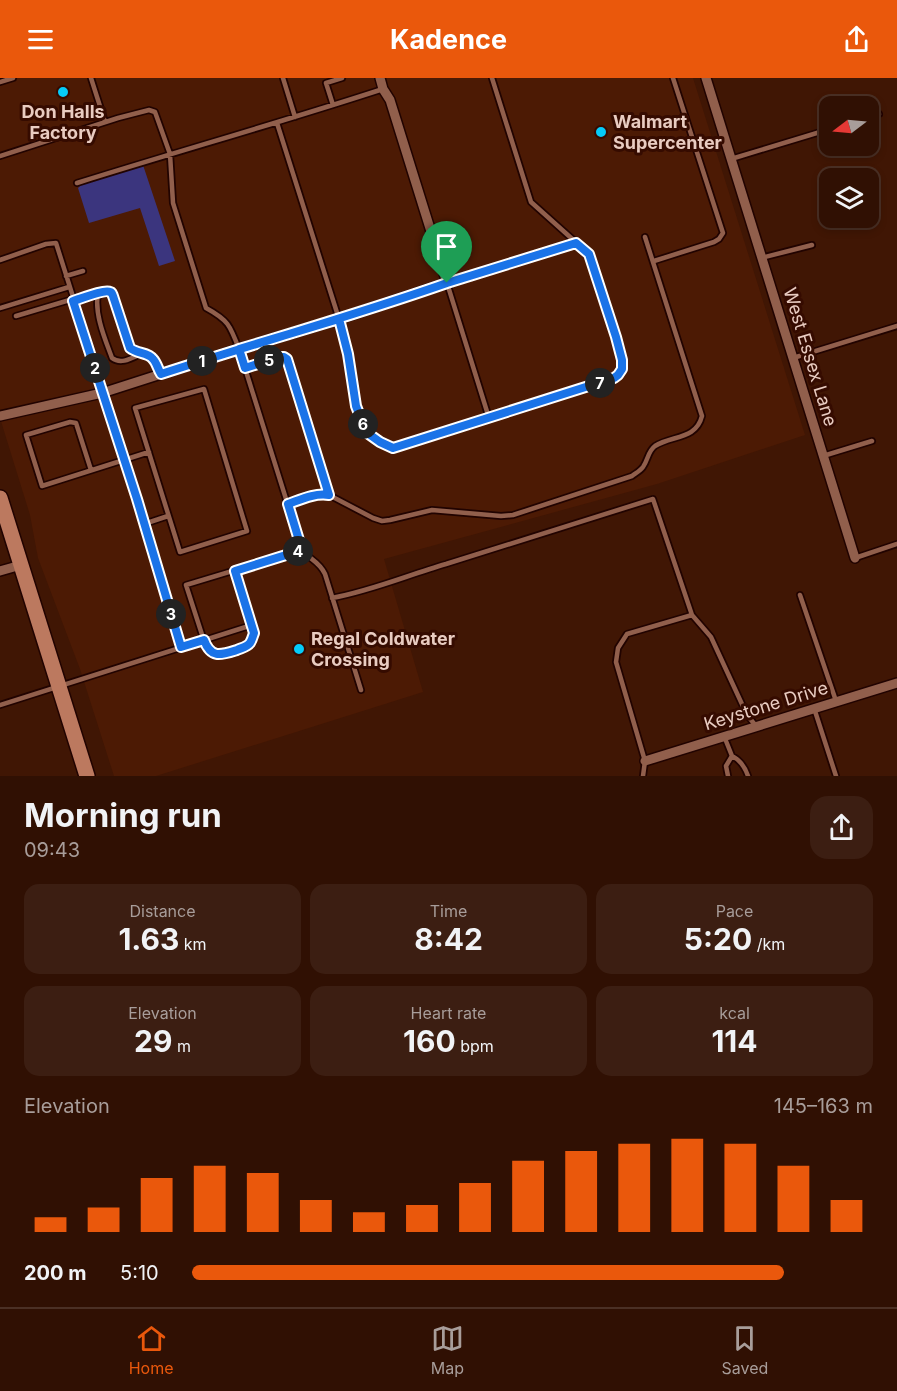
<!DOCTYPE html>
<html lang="en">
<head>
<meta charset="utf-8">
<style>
	body { margin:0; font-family:Inter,sans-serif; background:#3c1e12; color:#f1f3f6; height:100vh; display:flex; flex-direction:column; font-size:22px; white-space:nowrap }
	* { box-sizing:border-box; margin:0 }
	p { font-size:20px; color:#a89d9a }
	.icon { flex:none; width:33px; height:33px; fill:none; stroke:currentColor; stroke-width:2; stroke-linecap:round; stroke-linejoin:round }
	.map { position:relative; height:698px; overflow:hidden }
	.drawer { display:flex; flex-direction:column; background:#301003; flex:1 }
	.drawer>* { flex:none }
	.needle { width:39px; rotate:254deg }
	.fabs { position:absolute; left:819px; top:18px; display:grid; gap:12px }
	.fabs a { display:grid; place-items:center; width:60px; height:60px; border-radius:12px; background:#301003; box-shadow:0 3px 9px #0003,0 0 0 2px #4b3025; font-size:30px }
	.pin { position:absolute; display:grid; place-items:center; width:51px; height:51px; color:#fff; margin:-62px -26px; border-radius:50% 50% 50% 0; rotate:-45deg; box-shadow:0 0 6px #0007 }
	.pin .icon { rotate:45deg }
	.km { position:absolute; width:30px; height:30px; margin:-15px; border-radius:50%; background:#222; color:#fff; font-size:16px; line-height:30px; text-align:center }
	.round { display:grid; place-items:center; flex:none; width:63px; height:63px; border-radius:18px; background:#3c1e12 }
	.headline { display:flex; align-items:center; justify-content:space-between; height:102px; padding:0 24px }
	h1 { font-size:33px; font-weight:700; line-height:45px }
	.metrics { display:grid; grid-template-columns:repeat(3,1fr); gap:9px; height:102px; padding:6px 24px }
	.metrics div { display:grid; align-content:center; border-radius:15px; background:#3c1e12; text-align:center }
	.metrics b { font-size:30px; font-weight:700 }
	.metrics small { font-size:16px; font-weight:400 }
	.metrics p { font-size:16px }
	.chart { height:168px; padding:12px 24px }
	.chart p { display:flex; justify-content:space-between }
	.chart svg { width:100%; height:108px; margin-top:6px; stroke:#ea580c; stroke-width:6 }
	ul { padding:0 24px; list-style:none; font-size:20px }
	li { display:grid; grid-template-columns:96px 72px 1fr; align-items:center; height:45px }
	li i { height:15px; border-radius:8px; background:#ea580c }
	header { display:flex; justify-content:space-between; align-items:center; height:78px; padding:0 24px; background:#ea580c; color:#fff; font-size:27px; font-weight:700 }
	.menu { display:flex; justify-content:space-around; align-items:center; height:84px; border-top:2px solid #4b3025; background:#301003; font-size:16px; color:#a89d9a }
	.menu a { display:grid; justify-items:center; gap:3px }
	.menu .current { color:#ea580c }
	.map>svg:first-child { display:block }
</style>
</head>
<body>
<header><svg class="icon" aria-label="menu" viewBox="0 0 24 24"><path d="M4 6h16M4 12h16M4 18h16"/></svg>Kadence<svg class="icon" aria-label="share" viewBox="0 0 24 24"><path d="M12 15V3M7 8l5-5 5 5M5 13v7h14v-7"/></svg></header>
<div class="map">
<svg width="897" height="698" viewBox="0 0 897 698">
	<rect width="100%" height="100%" fill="#401604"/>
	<path fill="#4c1a04" d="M0,0h693l112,357 -148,49 -273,75 39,133 -267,84h-42l-34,-107 -42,-111 -8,-43 -30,-97z"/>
	<path fill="#3b357e" d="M143,87l32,96 -16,5 -19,-58 -51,15 -11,-35 5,-5z"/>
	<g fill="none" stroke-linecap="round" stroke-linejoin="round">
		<defs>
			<path id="lane" d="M91,0l14,44
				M283,0l12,39
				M0,4l13,-4
				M333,27l-7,-22 16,-5
				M868,39l11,-3
				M277,45l62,196 9,35 8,52 10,26 13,10 14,6 221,-70 4,-3 4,-6v-9l-33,-106 -58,-52 -39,-124
				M0,78l118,-38 31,-8 6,2 15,42 3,49 33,105c22,12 24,17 33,41l63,201c8,10 17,11 23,24l36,116
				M731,81l99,-30
				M77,105c102,-32 205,-61 306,-94
				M761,180l51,-13
				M0,182l46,-16 10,-1 81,256 44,148
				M654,183l60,-19 5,-3 4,-6 -50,-155
				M66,198l17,-5
				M98,215c-4,21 7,46 14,65 9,7 20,0 29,-4
				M73,223c7,-2 32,-12 37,-9 2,0 2,3 3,4l17,52c7,6 18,4 24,11 3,4 5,10 7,15
				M0,230l69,-21
				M16,238l57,-17
				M793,280l104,-32
				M245,290l35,-12h4l3,3 42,136
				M204,311l43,142 -67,21 -45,-144z
				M489,340l-42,-135 129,-40
				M823,378l49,-15
				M91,392l-15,-47 -6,-1 -44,13 16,51 107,-34
				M288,426l24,-9 9,-1 8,1 44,23 9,3 8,-1 42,-10 69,6 12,-1 119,-39c4,-3 8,-5 11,-9 5,-7 5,-16 12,-21 17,-11 41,-6 47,-30l-57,-179
				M144,446l24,-8
				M855,480l42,-14
				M800,517l36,106
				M332,520c39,-7 76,-23 114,-34 69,-22 138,-44 207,-65l39,116 19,22 36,78 9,11
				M252,547c1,5 3,9 0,14 -3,9 -30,19 -39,14 -1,0 -6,-6 -7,-6l-20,-62 116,-35
				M0,627l252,-80 -17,-54
				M814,630l22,68
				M724,658l8,20c8,4 13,11 16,20
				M643,698l2,-15 -29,-99 2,-14 9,-14 65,-19
				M728,698l-2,-10 6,-10"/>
			<path id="street" d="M706,0l149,480
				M0,338l102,-23 137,-44 100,-30 108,-36 -57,-183 -7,-11 -3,-11
				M0,493l21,-6
				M645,683l252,-78"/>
			<path id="primary" d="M0,420l87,278"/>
		</defs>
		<use href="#lane" stroke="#210300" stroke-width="8"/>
		<use href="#street" stroke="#210300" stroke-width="12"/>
		<use href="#primary" stroke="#210300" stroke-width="18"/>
		<use href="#lane" stroke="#915f4c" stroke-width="4.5"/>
		<use href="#street" stroke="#915f4c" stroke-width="9"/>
		<use href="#primary" stroke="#bc795f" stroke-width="15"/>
	</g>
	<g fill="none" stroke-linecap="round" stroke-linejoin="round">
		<defs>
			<path id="route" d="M447,205c-94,33 -191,60 -286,91 -3,-4 -4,-11 -8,-15 -5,-7 -16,-5 -23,-11l-17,-52c-1,-2 -1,-4 -3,-4 -5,-3 -30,7 -37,9l64,198 44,148 23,-7c7,19 17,15 33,10 4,-2 10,-3 13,-7 2,-3 3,-7 4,-10l-19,-62 67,-21 -14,-46c14,-5 26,-11 41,-9l-42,-136 -3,-2h-4l-35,11 -6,-19 100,-30 9,35 8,52 10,26 14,10 13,6 221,-70 4,-3 4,-6v-9l-6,-23 -27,-83 -13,-11 -129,40"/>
		</defs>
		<use href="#route" stroke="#fff" stroke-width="12"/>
		<use href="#route" stroke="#1a73e8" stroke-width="8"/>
	</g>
	<g fill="#05cbf9" stroke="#350b00" stroke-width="2">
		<circle cx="63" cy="14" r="6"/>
		<circle cx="601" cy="54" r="6"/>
		<circle cx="299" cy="571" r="6"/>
	</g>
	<g text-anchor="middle" stroke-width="6" stroke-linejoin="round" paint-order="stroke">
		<g font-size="18" font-weight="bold" fill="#e9ccc1" stroke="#350b00" text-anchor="start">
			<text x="63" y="40" text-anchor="middle">Don Halls<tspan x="63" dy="21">Factory</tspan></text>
			<text x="613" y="50">Walmart<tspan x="613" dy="21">Supercenter</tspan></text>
			<text x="311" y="567">Regal Coldwater<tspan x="311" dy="21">Crossing</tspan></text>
		</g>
		<g font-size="18" fill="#e9ccc1" stroke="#350b00">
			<text transform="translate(810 279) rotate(73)" y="6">West Essex Lane</text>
			<text transform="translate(766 628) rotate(-17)" y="6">Keystone Drive</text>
		</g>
	</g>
</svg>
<div class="fabs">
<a><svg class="needle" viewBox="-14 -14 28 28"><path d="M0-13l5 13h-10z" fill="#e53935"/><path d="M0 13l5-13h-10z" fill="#a89d9a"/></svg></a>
<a><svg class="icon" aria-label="layers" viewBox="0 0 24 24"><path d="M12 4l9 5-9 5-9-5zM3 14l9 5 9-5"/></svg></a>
</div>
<div class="pin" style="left:447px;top:205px;background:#1e9e55"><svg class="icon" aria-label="arrive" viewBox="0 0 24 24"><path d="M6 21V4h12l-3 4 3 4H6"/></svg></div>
<b class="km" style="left:202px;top:283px">1</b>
<b class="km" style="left:95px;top:290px">2</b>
<b class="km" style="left:171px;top:536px">3</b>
<b class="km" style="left:298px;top:473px">4</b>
<b class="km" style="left:269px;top:282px">5</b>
<b class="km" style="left:363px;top:346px">6</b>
<b class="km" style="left:600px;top:305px">7</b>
</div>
<section class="drawer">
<div class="headline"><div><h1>Morning run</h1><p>09:43</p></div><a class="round"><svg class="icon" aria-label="share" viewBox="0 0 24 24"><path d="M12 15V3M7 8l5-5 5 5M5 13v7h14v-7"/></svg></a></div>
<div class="metrics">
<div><p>Distance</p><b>1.63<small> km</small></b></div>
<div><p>Time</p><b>8:42</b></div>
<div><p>Pace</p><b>5:20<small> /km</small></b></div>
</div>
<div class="metrics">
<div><p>Elevation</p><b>29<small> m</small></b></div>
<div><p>Heart rate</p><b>160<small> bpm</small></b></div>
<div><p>kcal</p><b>114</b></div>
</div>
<div class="chart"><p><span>Elevation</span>145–163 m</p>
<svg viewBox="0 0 160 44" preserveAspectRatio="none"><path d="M5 44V38M15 44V34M25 44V22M35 44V17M45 44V20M55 44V31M65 44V36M75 44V33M85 44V24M95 44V15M105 44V11M115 44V8M125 44V6M135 44V8M145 44V17M155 44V31"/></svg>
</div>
<ul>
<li><b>200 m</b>5:10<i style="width:87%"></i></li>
</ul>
</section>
<nav class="menu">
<a class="current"><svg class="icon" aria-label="home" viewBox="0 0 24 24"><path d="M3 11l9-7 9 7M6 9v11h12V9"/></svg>Home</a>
<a><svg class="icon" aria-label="map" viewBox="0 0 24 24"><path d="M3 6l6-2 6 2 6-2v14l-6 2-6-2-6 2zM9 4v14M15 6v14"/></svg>Map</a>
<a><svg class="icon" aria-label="saved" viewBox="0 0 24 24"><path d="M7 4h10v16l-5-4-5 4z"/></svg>Saved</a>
</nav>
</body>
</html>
